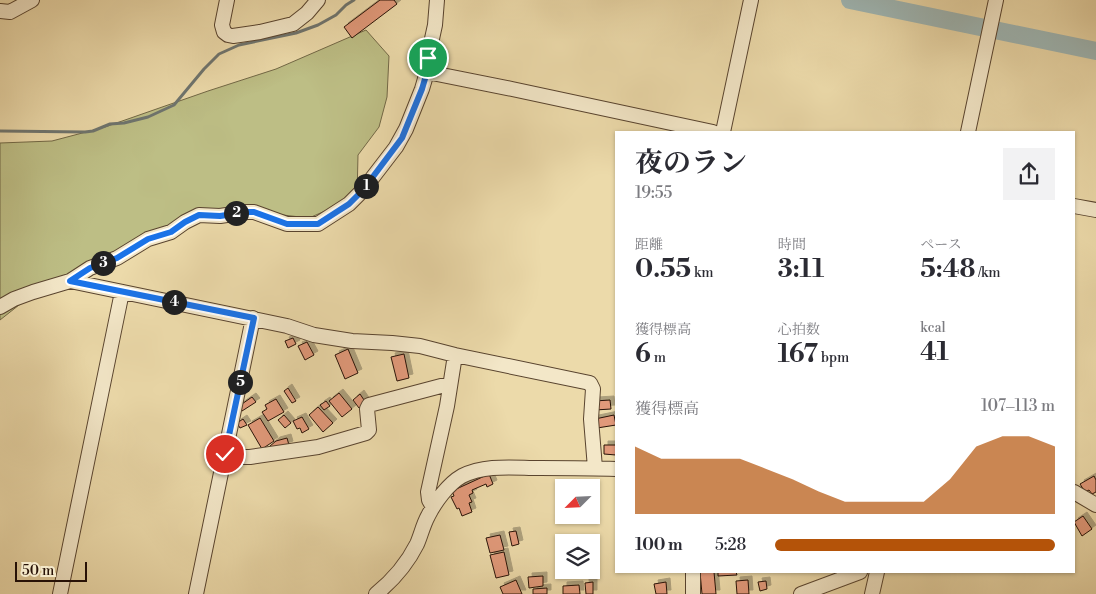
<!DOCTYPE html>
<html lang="ja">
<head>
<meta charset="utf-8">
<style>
	body { margin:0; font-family:"Libre Bodoni","Noto Serif JP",serif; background:#f2f2f3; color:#2b2b33; height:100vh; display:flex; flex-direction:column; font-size:19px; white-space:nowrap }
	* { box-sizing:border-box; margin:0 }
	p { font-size:16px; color:#7c7c81 }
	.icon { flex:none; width:28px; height:28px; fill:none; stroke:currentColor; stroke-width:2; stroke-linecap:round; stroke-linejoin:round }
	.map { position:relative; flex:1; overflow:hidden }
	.sheet { position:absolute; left:615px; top:131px; width:460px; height:442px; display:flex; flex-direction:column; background:#fff; border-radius:0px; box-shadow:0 1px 4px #0004 }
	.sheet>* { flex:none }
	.needle { width:32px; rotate:246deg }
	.controls { position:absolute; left:555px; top:479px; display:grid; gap:10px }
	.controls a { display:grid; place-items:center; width:45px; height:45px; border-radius:0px; background:#fff; box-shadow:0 1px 4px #0004; font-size:25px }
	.scale { position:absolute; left:15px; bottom:12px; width:72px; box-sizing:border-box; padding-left:5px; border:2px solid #281206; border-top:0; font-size:14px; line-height:18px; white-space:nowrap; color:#281206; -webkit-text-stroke:4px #f3e7c8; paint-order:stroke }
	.pin { position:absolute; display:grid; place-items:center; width:42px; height:42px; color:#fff; margin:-21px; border:2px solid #fff; border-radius:50%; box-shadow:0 1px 5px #0007 }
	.km { position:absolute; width:25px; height:25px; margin:-12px; border-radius:50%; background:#222; color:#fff; font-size:14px; line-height:25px; text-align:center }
	.round { display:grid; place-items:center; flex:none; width:52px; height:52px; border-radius:0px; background:#f2f2f3 }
	.overview { display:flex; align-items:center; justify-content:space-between; height:85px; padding:0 20px }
	h1 { font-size:28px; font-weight:700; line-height:38px }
	.metrics { display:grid; grid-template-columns:repeat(3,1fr); gap:8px; height:85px; padding:5px 20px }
	.metrics div { display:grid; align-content:center }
	.metrics b { font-size:25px; font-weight:700 }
	.metrics small { font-size:14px; font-weight:400 }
	.metrics p { font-size:14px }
	.chart { height:140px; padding:10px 20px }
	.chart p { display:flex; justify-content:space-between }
	.chart svg { width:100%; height:90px; margin-top:5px; fill:#b45309; opacity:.7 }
	ul { padding:0 20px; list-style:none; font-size:16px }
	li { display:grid; grid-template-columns:80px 60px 1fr; align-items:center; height:38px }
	li i { height:12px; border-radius:6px; background:#b45309 }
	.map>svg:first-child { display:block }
</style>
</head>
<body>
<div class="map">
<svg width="1096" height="594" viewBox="0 0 1096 594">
	<defs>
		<filter id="shadow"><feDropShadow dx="4" dy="-4" stdDeviation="0" flood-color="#0004"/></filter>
	</defs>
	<rect width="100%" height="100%" fill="#ecdaaa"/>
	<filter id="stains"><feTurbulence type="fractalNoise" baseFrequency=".004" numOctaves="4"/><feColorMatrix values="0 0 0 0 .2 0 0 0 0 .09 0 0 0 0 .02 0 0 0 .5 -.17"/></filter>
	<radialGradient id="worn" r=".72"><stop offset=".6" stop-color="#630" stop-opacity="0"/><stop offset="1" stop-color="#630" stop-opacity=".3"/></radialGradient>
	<path fill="#bdbe85" stroke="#726846" d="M366,30l23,26 -2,41 -8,30 -21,28 -1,42 -48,21 -79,-9 -136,54 -75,42 -19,15v-177l52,-2 53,-14 103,-36 68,-22z"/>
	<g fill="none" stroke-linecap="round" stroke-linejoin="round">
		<path stroke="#6f756f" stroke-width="3" d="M0,131l85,1 8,-1 17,-7 14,-1 24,-6 26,-12 30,-36 15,-15 20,-9 57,-12 22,-8 18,-10 10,-10 8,-5"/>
		<path stroke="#9fb7b5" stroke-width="18" d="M850,0l246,51"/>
	</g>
	<path fill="#e1997a" stroke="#281206" filter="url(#shadow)" d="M380,0h14l3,4 -45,34 -8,-11z
		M293,338l3,6 -8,4 -3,-7z
		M307,342l7,13 -9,5 -7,-14z
		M348,349l10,24 -13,6 -10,-24z
		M404,354l5,24 -12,3 -6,-24z
		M288,388l8,13 -4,2 -8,-12z
		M339,393l13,16 -10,8 -13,-16z
		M360,394l6,9 -7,5 -6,-8z
		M252,397l4,5 -14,9 -3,-5z
		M276,399l8,13 -16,9 -6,-9 5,-3 -2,-4z
		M610,400l1,9 -16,1 -1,-9z
		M326,401l4,5 -6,4 -4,-5z
		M318,407l15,16 -10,9 -14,-17z
		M284,415l7,8 -6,5 -7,-8z
		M614,415l2,10 -19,3 -2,-9z
		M302,417l7,12 -7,4 -2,-5 -3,1 -4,-8z
		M260,418l14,23 -12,8 -14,-24z
		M243,419l4,6 -7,3 -3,-5z
		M287,438l2,7 -17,6 -2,-5 6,-5z
		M604,445h12v10l-12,-1z
		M489,474l4,10 -6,3 -1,-3 -14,6 1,3 -4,2 3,7 -3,1 3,9 -10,4 -3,-8 -2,1 -6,-12 3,-1 -2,-5z
		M1094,476l2,4v12l-4,2 -3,-4 -4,2 -5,-8z
		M1083,516l9,13 -10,7 -8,-14z
		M516,531l3,13 -7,2 -3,-14z
		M500,535l4,15 -14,3 -4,-15z
		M504,552l5,23 -13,3 -6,-23z
		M700,572h14l2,22h-14z
		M718,572h18l1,3 -19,1z
		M543,576v10l-14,2 -1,-11z
		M516,580l6,14h-19l-3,-7z
		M748,580l1,14h-12l-1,-13z
		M766,581l1,8 -7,2 -2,-9z
		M593,582v12h-7l-1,-11z
		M666,582l1,12h-11l-2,-10z
		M579,585l1,9h-17v-8z
		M547,588v6h-14v-5z"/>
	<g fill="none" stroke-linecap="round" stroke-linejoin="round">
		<defs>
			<path id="minor" d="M227,0l-5,25 2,7 4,3 5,1 27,-4 33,-8 14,-11 11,-13
				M0,11l10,1 22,-12
				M427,72l85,17 201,43
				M723,132l28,-132
				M968,132l28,-132
				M1074,206l22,4
				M70,281l217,45 27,9 38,6 40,2 28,3 35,9 135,28 3,6 -2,30 4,49
				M0,307l14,-8 19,-7 37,-11 20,-13 27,-10 31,-19 23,-7 14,-10 14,-7 21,1 27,-4h7l33,12h31l31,-20 14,-14 33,-43 10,-18 16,-40 5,-17 1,-15 7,-32 2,-25
				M225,454l16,3h9l68,-10 48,-14 3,-3 -2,-21 2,-4 72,-19 9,-1
				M1074,492l22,13
				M433,507l-4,-7 -1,-8 19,-86 8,-51
				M60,594l62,-302
				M196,594l57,-276
				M376,594c16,-13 31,-30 41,-50 4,-9 6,-19 11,-28 7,-14 20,-32 34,-40 24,-12 52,-8 78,-8 26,0 51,0 76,1
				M693,594v-22
				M801,594l59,-22
				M872,594l5,-22"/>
		</defs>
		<use href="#minor" stroke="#59442f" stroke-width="16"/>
		<use href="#minor" stroke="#f3e7c8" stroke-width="14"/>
	</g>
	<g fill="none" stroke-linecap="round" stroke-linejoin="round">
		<defs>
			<path id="route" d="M225,454l29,-136 -184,-37 20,-13 27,-10 31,-19 23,-7 14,-10 14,-7 21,1 27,-4h7l33,12h31l17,-11 14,-9 14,-14 39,-52 20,-49 5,-17 1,-14"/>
		</defs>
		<use href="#route" stroke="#fff" stroke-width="10"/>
		<use href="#route" stroke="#1a73e8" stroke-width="6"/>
	</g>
	<rect width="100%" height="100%" filter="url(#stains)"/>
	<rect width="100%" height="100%" fill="url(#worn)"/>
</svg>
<div class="controls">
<a><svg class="needle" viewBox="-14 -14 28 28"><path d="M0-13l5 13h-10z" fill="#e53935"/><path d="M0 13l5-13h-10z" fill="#7c7c81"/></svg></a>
<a><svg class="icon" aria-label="layers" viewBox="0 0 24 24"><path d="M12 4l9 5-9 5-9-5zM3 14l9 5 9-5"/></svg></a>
</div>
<div class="scale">50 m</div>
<div class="pin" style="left:428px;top:58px;background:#1e9e55"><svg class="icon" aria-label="arrive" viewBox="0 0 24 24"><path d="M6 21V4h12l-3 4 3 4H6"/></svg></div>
<div class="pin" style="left:225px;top:454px;background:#d93025"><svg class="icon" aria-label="check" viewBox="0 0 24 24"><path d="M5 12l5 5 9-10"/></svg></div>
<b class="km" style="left:366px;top:186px">1</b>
<b class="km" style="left:236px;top:213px">2</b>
<b class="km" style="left:103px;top:263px">3</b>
<b class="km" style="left:174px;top:302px">4</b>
<b class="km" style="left:240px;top:382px">5</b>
<section class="sheet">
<div class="overview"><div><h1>夜のラン</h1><p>19:55</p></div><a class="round"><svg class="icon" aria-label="share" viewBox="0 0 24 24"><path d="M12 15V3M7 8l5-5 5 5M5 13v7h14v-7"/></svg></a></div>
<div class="metrics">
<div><p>距離</p><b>0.55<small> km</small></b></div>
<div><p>時間</p><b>3:11</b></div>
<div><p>ペース</p><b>5:48<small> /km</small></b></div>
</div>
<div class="metrics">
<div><p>獲得標高</p><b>6<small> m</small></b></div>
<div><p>心拍数</p><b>167<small> bpm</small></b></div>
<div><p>kcal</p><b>41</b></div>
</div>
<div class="chart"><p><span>獲得標高</span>107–113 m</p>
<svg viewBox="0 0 160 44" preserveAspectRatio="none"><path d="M0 44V11L10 17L20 17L30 17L40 17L50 22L60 27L70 33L80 38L90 38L100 38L110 38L120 27L130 11L140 6L150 6L160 11V44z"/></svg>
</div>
<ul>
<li><b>100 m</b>5:28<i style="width:100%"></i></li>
</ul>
</section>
</div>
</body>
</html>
